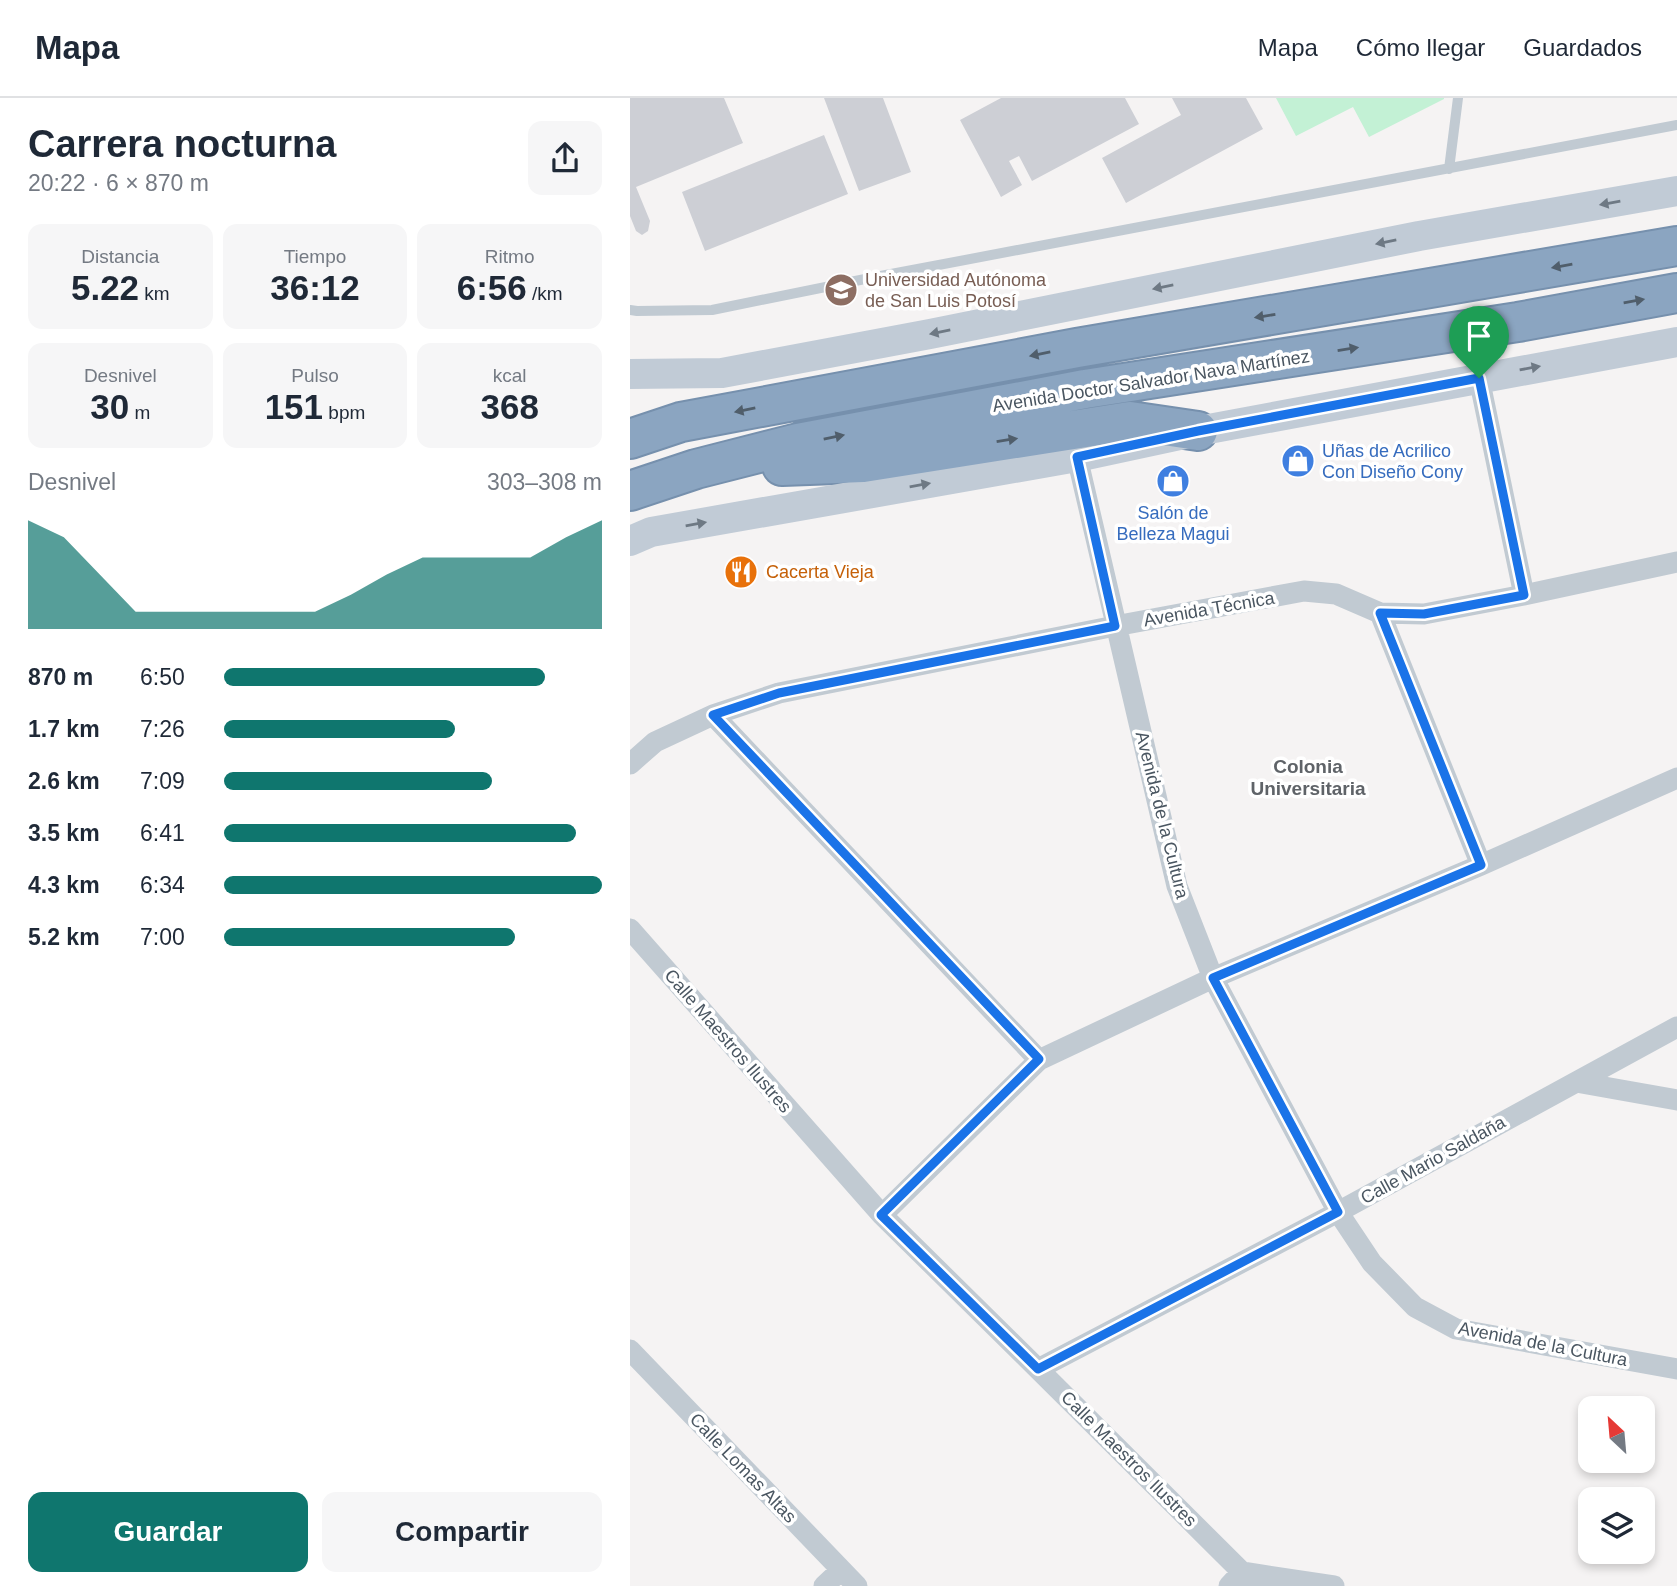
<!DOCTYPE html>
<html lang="es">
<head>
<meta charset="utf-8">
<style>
	body { margin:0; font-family:Helvetica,sans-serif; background:#f6f6f7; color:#1f2937; height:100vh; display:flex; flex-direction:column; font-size:26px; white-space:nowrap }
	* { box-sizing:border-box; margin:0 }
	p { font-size:23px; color:#747a83 }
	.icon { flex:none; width:38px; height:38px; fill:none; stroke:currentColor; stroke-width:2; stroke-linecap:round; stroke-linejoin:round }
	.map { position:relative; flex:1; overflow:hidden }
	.details { display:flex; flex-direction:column; background:#fff; width:630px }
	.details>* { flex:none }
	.needle { width:46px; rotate:334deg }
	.tools { position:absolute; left:948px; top:1298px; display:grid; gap:14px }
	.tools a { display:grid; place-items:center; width:77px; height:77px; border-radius:14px; background:#fff; box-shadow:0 4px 10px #0003; font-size:35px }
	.pin { position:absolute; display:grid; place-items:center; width:60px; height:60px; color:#fff; margin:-72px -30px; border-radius:50% 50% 50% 0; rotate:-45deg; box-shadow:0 0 7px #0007 }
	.pin .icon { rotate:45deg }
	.round { display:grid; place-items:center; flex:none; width:74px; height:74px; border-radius:14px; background:#f6f6f7 }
	.overview { display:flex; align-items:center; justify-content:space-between; height:119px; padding:0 28px }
	h1 { font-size:38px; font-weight:700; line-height:52px }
	.figures { display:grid; grid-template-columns:repeat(3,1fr); gap:10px; height:119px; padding:7px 28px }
	.figures div { display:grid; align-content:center; border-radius:14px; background:#f6f6f7; text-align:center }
	.figures b { font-size:35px; font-weight:700 }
	.figures small { font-size:19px; font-weight:400 }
	.figures p { font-size:19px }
	.chart { height:196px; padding:14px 28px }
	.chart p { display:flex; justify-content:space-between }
	.chart svg { width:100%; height:126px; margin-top:7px; fill:#0f766e; opacity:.7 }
	.action { display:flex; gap:14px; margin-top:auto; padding:14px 28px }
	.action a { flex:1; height:80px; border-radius:14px; background:#0f766e; color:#fff; font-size:28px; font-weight:700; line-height:80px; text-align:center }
	.action a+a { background:#f6f6f7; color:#1f2937 }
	ul { padding:0 28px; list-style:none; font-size:23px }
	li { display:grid; grid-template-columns:112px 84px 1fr; align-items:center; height:52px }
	li i { height:18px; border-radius:9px; background:#0f766e }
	header { display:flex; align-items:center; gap:42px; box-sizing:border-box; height:98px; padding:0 35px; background:#fff; border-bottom:2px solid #e0e1e3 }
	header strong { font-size:33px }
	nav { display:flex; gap:38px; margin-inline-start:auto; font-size:24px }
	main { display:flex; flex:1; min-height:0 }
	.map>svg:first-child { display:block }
</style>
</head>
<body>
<header>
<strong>Mapa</strong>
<nav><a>Mapa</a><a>Cómo llegar</a><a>Guardados</a></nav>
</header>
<main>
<section class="details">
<div class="overview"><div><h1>Carrera nocturna</h1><p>20:22 · 6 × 870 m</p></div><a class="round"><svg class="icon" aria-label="share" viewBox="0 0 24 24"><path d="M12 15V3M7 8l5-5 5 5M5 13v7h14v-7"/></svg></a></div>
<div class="figures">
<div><p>Distancia</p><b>5.22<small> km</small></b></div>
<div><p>Tiempo</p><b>36:12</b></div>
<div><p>Ritmo</p><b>6:56<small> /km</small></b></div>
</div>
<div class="figures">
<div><p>Desnivel</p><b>30<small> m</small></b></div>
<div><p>Pulso</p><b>151<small> bpm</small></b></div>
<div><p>kcal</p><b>368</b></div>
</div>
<div class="chart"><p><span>Desnivel</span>303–308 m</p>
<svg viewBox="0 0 160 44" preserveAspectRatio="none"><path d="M0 44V6L10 12L20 25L30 38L40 38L50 38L60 38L70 38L80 38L90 32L100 25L110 19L120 19L130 19L140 19L150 12L160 6V44z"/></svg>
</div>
<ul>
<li><b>870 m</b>6:50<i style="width:85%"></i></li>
<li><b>1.7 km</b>7:26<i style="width:61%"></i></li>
<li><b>2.6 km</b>7:09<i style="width:71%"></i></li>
<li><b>3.5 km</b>6:41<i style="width:93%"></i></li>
<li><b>4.3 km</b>6:34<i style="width:100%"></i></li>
<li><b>5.2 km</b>7:00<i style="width:77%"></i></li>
</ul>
<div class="action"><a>Guardar</a><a>Compartir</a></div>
</section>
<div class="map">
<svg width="1047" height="1488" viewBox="0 0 1047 1488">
	<rect width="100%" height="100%" fill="#f5f3f3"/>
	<path fill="#c3f1d5" d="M646,0h168v1l-75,38 -16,-30 -57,29z"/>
	<path fill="#cdcfd5" d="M0,0h94l19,45 -107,44 14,34 -2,10 -6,4 -6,-4 -6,-15z
		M194,0h59l28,74 -52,19z
		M371,0h124l14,26 -107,57 -13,-25 -10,5 13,24 -21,12 -41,-77z
		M542,0h74l17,31 -137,74 -24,-45 79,-43z
		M194,37l24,59 -143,57 -23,-59z"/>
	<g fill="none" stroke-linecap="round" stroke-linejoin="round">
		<defs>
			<path id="motorway" d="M0,341l51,-17 396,-74 600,-102
				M152,368l81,-3 267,-42 68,10
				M0,393l66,-22 102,-26 287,-54 433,-67 159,-29"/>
		</defs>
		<use href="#motorway" stroke="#7690ad" stroke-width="42"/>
		<path stroke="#c1cad2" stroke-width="10" d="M819,71l9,-71
			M0,212l7,1 75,-1 158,-32 807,-153"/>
		<path stroke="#c1cad2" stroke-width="21" d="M849,280l45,217
			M447,359l100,429 36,92 125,234 34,51 43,44 41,22 221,40
			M750,515l101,252
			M83,617l326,345
			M0,666l25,-22 58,-27 66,-22 336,-67 189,-35 32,3 44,19 44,1 100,-19 153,-33
			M0,831l252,286 156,154 218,217
			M946,984l101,18
			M252,1117l157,-155 174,-82 268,-113 196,-87
			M0,1252l227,236
			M408,1271l300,-157 339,-185
			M194,1488l17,-16
			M599,1488l13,-14 92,14"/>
		<path stroke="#c1cbd6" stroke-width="30" d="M0,276l92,-1 208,-39 489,-98 258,-45
			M0,443l21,-9 426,-75 121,-26 479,-89"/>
		<use href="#motorway" stroke="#8ba5c1" stroke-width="38"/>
	</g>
	<defs><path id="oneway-solid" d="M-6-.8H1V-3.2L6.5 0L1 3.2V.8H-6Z" transform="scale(1.75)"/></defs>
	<g fill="#6e7984">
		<use href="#oneway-solid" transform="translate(980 105) rotate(170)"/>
		<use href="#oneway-solid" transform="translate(756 144) rotate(169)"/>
		<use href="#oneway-solid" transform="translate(533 189) rotate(169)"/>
		<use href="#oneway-solid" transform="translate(310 234) rotate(169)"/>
		<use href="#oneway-solid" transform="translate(900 270) rotate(-10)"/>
		<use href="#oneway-solid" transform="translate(290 387) rotate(-10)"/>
		<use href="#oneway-solid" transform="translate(66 426) rotate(-10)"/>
	</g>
	<g fill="#505e6b">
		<use href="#oneway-solid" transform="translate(932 168) rotate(170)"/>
		<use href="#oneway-solid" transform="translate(1004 203) rotate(-10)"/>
		<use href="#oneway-solid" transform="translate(635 218) rotate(171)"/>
		<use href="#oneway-solid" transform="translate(718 251) rotate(-9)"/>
		<use href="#oneway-solid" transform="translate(410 256) rotate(169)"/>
		<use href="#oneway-solid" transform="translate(115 312) rotate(169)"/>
		<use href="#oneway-solid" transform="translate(204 339) rotate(-11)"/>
		<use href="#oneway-solid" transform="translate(377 342) rotate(-9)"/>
	</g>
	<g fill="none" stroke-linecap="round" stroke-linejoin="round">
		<defs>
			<path id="route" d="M849,280l45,217 -100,19 -44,-1 101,252 -268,113 125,234 -300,157 -157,-154 158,-156 -326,-344 66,-22 336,-67 -38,-169 121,-26z"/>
		</defs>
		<use href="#route" stroke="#fff" stroke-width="14"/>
		<use href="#route" stroke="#1a73e8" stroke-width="9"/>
	</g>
	<defs>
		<symbol id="university-disc" viewBox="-11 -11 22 22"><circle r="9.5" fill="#8d6e63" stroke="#fff"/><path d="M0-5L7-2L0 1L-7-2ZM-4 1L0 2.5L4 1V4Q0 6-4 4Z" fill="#fff"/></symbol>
		<symbol id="shop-disc" viewBox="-11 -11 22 22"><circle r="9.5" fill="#3f7fe0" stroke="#fff"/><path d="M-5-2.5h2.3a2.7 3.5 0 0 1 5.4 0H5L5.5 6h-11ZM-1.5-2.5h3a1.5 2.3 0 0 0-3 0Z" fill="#fff"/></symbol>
		<symbol id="restaurant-disc" viewBox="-11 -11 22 22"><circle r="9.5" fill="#e8710a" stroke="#fff"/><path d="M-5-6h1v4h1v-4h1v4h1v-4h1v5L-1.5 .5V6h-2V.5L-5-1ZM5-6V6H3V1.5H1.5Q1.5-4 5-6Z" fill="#fff"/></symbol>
	</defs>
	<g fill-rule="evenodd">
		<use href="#university-disc" x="192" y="173" width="38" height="38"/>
		<use href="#shop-disc" x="649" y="344" width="38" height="38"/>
		<use href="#shop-disc" x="524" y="364" width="38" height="38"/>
		<use href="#restaurant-disc" x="92" y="455" width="38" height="38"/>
	</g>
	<g text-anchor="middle" stroke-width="7" stroke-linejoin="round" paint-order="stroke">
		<g font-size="18" fill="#785e54" stroke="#fff" text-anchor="start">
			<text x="235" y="188">Universidad Autónoma<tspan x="235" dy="21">de San Luis Potosí</tspan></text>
		</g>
		<g font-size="18" fill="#4a5661" stroke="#fff">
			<text transform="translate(521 283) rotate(-9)" y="6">Avenida Doctor Salvador Nava Martínez</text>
			<text transform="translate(579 511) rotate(-10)" y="6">Avenida Técnica</text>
			<text transform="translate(532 717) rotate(76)" y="6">Avenida de la Cultura</text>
			<text transform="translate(98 943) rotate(49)" y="6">Calle Maestros Ilustres</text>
			<text transform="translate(803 1062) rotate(-29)" y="6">Calle Mario Saldaña</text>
			<text transform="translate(913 1246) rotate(11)" y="6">Avenida de la Cultura</text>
			<text transform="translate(499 1361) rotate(45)" y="6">Calle Maestros Ilustres</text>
			<text transform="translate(113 1370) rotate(46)" y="6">Calle Lomas Altas</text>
		</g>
		<g font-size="18" fill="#366cbe" stroke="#fff" text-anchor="start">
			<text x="692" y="359">Uñas de Acrilico<tspan x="692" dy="21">Con Diseño Cony</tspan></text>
			<text x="543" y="421" text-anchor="middle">Salón de<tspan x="543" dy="21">Belleza Magui</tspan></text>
		</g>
		<g font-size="18" fill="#c56008" stroke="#fff" text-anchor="start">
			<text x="136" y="480">Cacerta Vieja</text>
		</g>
		<g font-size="19" font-weight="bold" fill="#5f6368" stroke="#fff">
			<text x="678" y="675">Colonia<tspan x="678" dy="22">Universitaria</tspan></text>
		</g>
	</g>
</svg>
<div class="tools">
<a><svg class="needle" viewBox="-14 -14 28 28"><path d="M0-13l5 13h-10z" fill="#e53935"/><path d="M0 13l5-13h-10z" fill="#747a83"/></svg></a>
<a><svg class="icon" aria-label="layers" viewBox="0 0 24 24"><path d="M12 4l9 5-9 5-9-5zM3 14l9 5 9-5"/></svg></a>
</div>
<div class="pin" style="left:849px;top:280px;background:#1e9e55"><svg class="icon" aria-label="arrive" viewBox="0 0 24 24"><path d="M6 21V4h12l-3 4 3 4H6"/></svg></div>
</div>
</main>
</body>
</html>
